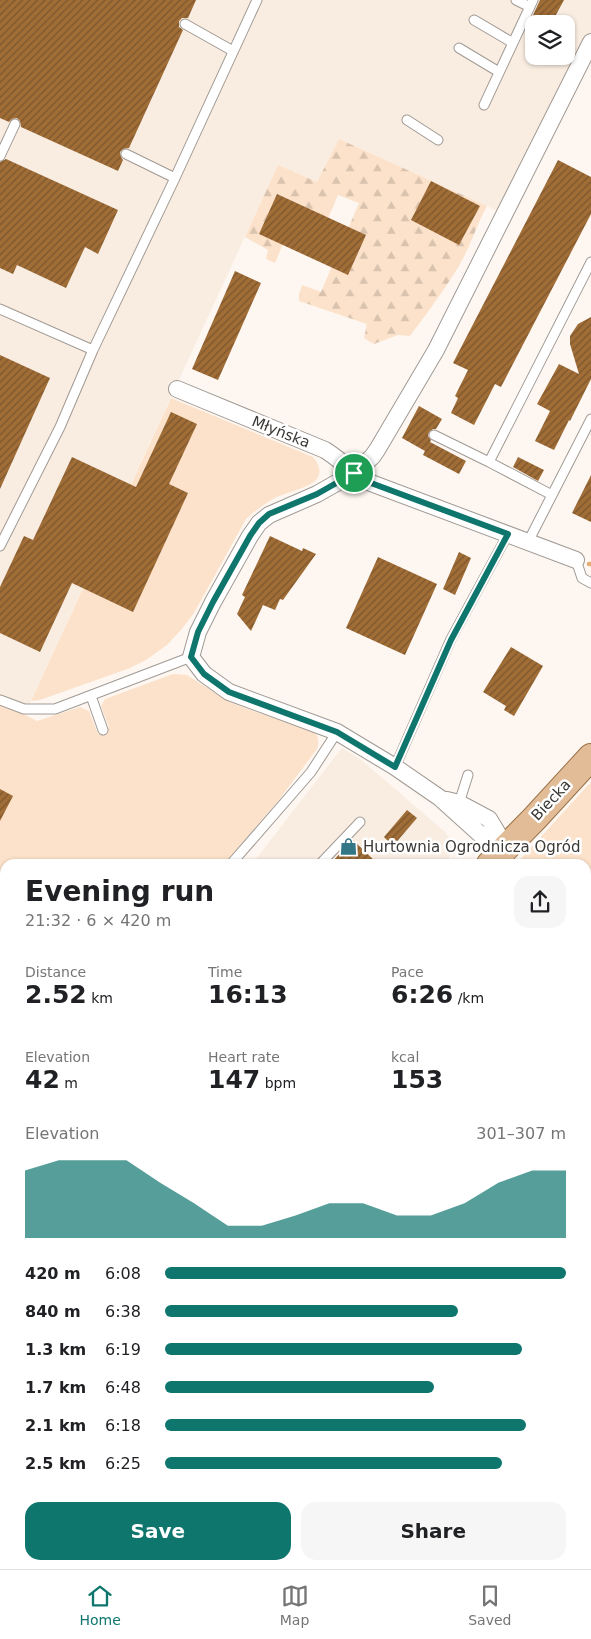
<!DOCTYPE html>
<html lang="en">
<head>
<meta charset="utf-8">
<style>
	body { margin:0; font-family:"DejaVu Sans",sans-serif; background:#f6f6f6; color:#202124; height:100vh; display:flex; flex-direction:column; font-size:19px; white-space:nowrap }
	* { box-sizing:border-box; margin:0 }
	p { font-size:16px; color:#757577 }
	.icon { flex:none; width:28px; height:28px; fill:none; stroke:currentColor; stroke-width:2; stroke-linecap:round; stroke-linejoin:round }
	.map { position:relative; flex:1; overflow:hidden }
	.details { position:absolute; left:0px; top:859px; width:591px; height:711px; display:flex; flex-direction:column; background:#fff; border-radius:15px 15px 0 0; box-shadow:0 1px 4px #0004 }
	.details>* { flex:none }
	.buttons { position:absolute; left:525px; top:15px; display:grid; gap:10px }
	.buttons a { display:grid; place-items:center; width:50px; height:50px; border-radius:10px; background:#fff; box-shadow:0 1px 4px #0004; font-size:25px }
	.pin { position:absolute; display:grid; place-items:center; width:42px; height:42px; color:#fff; margin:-21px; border:2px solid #fff; border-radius:50%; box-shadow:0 1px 5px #0007 }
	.round { display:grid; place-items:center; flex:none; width:52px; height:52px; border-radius:15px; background:#f6f6f6 }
	.summary { display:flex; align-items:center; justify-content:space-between; height:85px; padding:0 25px }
	h1 { font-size:28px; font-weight:700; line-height:38px }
	.figures { display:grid; grid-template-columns:repeat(3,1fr); gap:8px; height:85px; padding:5px 25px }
	.figures div { display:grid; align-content:center }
	.figures b { font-size:25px; font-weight:700 }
	.figures small { font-size:14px; font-weight:400 }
	.figures p { font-size:14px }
	.chart { height:140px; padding:10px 25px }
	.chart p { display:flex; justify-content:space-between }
	.chart svg { width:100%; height:90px; margin-top:5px; fill:#0f766e; opacity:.7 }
	.action { display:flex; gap:10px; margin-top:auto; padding:10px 25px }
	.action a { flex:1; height:58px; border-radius:15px; background:#0f766e; color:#fff; font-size:20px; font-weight:700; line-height:58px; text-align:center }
	.action a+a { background:#f6f6f6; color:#202124 }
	ul { padding:0 25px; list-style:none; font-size:16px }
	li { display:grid; grid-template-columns:80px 60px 1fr; align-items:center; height:38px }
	li i { height:12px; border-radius:6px; background:#0f766e }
	.dock { display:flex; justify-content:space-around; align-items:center; height:70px; border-top:1px solid #e0e0e0; background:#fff; font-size:14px; color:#757577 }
	.dock a { display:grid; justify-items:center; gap:2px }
	.dock .on { color:#0f766e }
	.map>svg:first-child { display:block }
</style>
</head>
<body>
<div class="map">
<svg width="591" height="1569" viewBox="0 0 591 1569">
	<defs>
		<pattern id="forest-firs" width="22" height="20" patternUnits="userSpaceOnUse" patternTransform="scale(1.25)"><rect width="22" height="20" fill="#fce2ca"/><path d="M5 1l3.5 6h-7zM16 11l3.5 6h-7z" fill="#d9c3ae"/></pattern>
		<pattern id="water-ripples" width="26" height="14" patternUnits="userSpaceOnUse" patternTransform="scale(1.25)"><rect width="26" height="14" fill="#e4ad77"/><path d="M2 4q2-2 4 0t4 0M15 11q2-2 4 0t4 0" fill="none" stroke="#ba8e62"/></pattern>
		<pattern id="building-hatch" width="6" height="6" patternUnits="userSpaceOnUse" patternTransform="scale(1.25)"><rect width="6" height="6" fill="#a06d37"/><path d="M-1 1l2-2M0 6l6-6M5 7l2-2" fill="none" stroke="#7c562d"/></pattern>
	</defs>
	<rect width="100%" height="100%" fill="#fef7f1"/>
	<path fill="#f9ece0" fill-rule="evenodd" d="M0,0h591v32l-91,180 -161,-73 -22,43 -39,-17 -250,542 -28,-12zM534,24h32v32h-32z
		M342,748l18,11 85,73 6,8v13l-4,11h-195z"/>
	<path fill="#fce2ca" d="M171,398l142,59c6,7 10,17 2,24 -8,7 -30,12 -40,17 -11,6 -20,13 -29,21l-52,94 -13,17 -14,15 -21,15 -16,8 -90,32 -9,1z
		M173,674l14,1 42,27 21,8 65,22c4,6 4,10 2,17l-39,52 -54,63h-219v202l-5,5v-368l14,6 23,12 43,-14 9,4 9,23 11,-7 -8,-21 4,-7z
		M591,782v273l-5,-2v-189h-70z
		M5,1076v262l-5,4v-261z
		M591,1161v173l-5,3v-174z
		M0,1450l5,5v110h154l2,4h-161z
		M171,1565h185l-2,4h-180z"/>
	<path fill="url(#forest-firs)" d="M339,139l148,67c-10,18 -16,39 -26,56 -15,26 -33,50 -51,74l-12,-1 -24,9 -10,-6 3,-14 -68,-23v-7l3,-9 19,7 38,-89 -21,-8 -13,30 -29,-12 -21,50 -9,-4 2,-9 -23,-13 33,-72 39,17z
		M586,1053l5,2v106l-5,2z
		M591,1334v114l-5,5v-116z
		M0,1561l5,2v2l7,1 49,-1 -2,4h-59z"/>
	<path fill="url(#water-ripples)" d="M591,1448v104l-5,3v-102z
		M392,1565h178l-7,4h-178l1,-3z"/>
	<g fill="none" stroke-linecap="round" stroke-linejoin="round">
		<path stroke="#e4ad77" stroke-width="4.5" d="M589,564h2"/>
	</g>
	<path fill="url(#building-hatch)" d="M0,0h196l-8,18h-6l-3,3v6l4,3 -54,118 -6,1 -3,3 1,5 2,3 -5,11 -97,-44 -1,-6 -3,-3 -5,1 -3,3 -9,-4z
		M540,0h24l-13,24h-22z
		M6,159l112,51 -20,44 -13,-7 -19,41 -49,-23 -4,9 -13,-6v-106z
		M558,160l33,17v37l-90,173 -6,-3 -21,41 -23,-12 7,-15 -3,-2 13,-26 -15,-7z
		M431,181l49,25 -21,39 -48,-25z
		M277,194l89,41 -18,40 -89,-41z
		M235,271l26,12 -43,97 -26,-11z
		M591,317v62l-21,42 -1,-1 -15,30 -19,-9 15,-30 -13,-7 22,-40 20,10 -9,-30v-8l8,-12z
		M0,355l50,23 -50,111z
		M419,406l23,13 -6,10h-3l-4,3 -1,4 3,4 -1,2 36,19 -7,13 -36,-19 2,-4 -23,-13z
		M171,412l26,12 -28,60 19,9 -55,119 -61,-29 -32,69 -40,-19v-46l24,-51 9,4 39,-83 64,30z
		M518,457l26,13 -6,11 -25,-14z
		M591,475v47l-19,-9z
		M270,536l32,15 1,-3 13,6 -33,46 -3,-1 -5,11 -12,-5 -12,26 -14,-17 8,-17 -3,-2z
		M459,552l12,6 -16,37 -12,-6z
		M378,557l59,27 -32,71 -59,-27z
		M511,647l32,19 -29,50 -10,-6 2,-4 -23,-14z
		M0,789l13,7 -13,25z
		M407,810l10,8 -24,28 -9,-9z
		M353,840l25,24h-48z"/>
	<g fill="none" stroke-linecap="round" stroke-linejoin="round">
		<defs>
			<path id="lane" d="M516,0l14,7
				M474,20l39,23
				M185,24l48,27
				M459,48l40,24
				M484,105l49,-105
				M407,120l31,20
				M126,154l49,24
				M0,156l15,-32
				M0,309l93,41
				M434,435l55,27
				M552,495l-63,-33 102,-200
				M528,542l63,-123
				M0,546l60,-119 33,-77 82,-172 82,-178
				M576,560l6,18 9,5
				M91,696l12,34
				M0,700l24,9h31l136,-52
				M395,767l56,-128 57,-105
				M459,803l9,-28
				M231,864l80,-92 26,-40
				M320,864l40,-42"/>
			<path id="street" d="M177,389l148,61c16,10 29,24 46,33l205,77
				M447,800l12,3 30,16 17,28
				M506,847l-25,-12 -41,-37 -45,-31 -58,-35 -108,-40 -25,-18 -13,-17 7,-25 15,-30 37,-66 9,-13 10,-8 48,-21 37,-21 18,-16 5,-7 59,-100 155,-308"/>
			<path id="primary" d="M490,864l45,-46 56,-61
				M0,1356l5,-4"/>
		</defs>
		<use href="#lane" stroke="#a09a94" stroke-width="11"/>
		<use href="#street" stroke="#a09a94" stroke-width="18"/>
		<use href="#primary" stroke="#9a7248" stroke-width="28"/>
		<use href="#lane" stroke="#fff" stroke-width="9"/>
		<use href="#street" stroke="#fff" stroke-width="16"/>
		<use href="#primary" stroke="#e1bc97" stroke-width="26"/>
	</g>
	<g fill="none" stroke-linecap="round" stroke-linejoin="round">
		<defs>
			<path id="route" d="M354,473l17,10 137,51 -57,106 -56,127 -58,-35 -108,-40 -25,-18 -13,-17 7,-25 15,-30 37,-66 9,-13 10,-9 48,-20z"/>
		</defs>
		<use href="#route" stroke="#fff" stroke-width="10"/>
		<use href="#route" stroke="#0f766e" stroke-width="6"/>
	</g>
	<defs>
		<symbol id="shop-bare" viewBox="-9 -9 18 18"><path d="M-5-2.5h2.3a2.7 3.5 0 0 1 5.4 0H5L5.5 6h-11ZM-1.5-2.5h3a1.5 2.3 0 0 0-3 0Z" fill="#337787" stroke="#fff" stroke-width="2.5" paint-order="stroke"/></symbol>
	</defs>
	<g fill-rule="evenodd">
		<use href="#shop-bare" x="336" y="834" width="25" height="25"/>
	</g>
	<g text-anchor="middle" stroke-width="5" stroke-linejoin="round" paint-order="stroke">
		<g font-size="15" fill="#3b3936" stroke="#fff">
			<text transform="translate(281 432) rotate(22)" y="5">Młyńska</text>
			<text transform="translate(551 800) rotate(-47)" y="5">Biecka</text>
		</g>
		<g font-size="15" fill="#3b3936" stroke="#fff" text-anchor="start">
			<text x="363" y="852">Hurtownia Ogrodnicza Ogród</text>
		</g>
	</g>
</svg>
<div class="buttons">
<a><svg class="icon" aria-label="layers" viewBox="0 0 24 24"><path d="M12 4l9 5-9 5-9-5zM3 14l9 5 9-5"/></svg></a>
</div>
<div class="pin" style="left:354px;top:473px;background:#1e9e55"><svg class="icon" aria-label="arrive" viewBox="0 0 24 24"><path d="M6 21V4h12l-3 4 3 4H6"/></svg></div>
<section class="details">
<div class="summary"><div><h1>Evening run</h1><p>21:32 · 6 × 420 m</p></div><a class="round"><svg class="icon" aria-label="share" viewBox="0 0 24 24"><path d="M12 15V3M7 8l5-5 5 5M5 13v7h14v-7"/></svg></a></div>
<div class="figures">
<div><p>Distance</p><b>2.52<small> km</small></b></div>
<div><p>Time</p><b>16:13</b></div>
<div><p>Pace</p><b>6:26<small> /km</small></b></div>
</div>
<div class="figures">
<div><p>Elevation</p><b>42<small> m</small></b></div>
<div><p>Heart rate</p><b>147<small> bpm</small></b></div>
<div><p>kcal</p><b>153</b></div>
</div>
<div class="chart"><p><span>Elevation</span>301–307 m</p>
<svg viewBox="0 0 160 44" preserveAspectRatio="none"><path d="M0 44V11L10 6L20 6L30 6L40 17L50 27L60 38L70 38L80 33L90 27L100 27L110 33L120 33L130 27L140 17L150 11L160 11V44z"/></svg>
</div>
<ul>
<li><b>420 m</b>6:08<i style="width:100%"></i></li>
<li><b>840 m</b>6:38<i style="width:73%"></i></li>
<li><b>1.3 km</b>6:19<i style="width:89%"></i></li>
<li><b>1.7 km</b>6:48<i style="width:67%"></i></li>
<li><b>2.1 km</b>6:18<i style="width:90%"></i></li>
<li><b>2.5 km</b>6:25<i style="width:84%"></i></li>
</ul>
<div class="action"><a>Save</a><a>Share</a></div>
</section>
</div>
<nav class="dock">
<a class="on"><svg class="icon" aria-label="home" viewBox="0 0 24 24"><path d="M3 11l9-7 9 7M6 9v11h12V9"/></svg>Home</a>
<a><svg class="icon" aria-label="map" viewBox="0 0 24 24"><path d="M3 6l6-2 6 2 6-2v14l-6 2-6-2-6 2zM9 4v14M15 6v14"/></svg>Map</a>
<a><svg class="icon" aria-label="saved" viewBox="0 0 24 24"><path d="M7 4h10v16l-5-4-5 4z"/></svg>Saved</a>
</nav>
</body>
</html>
